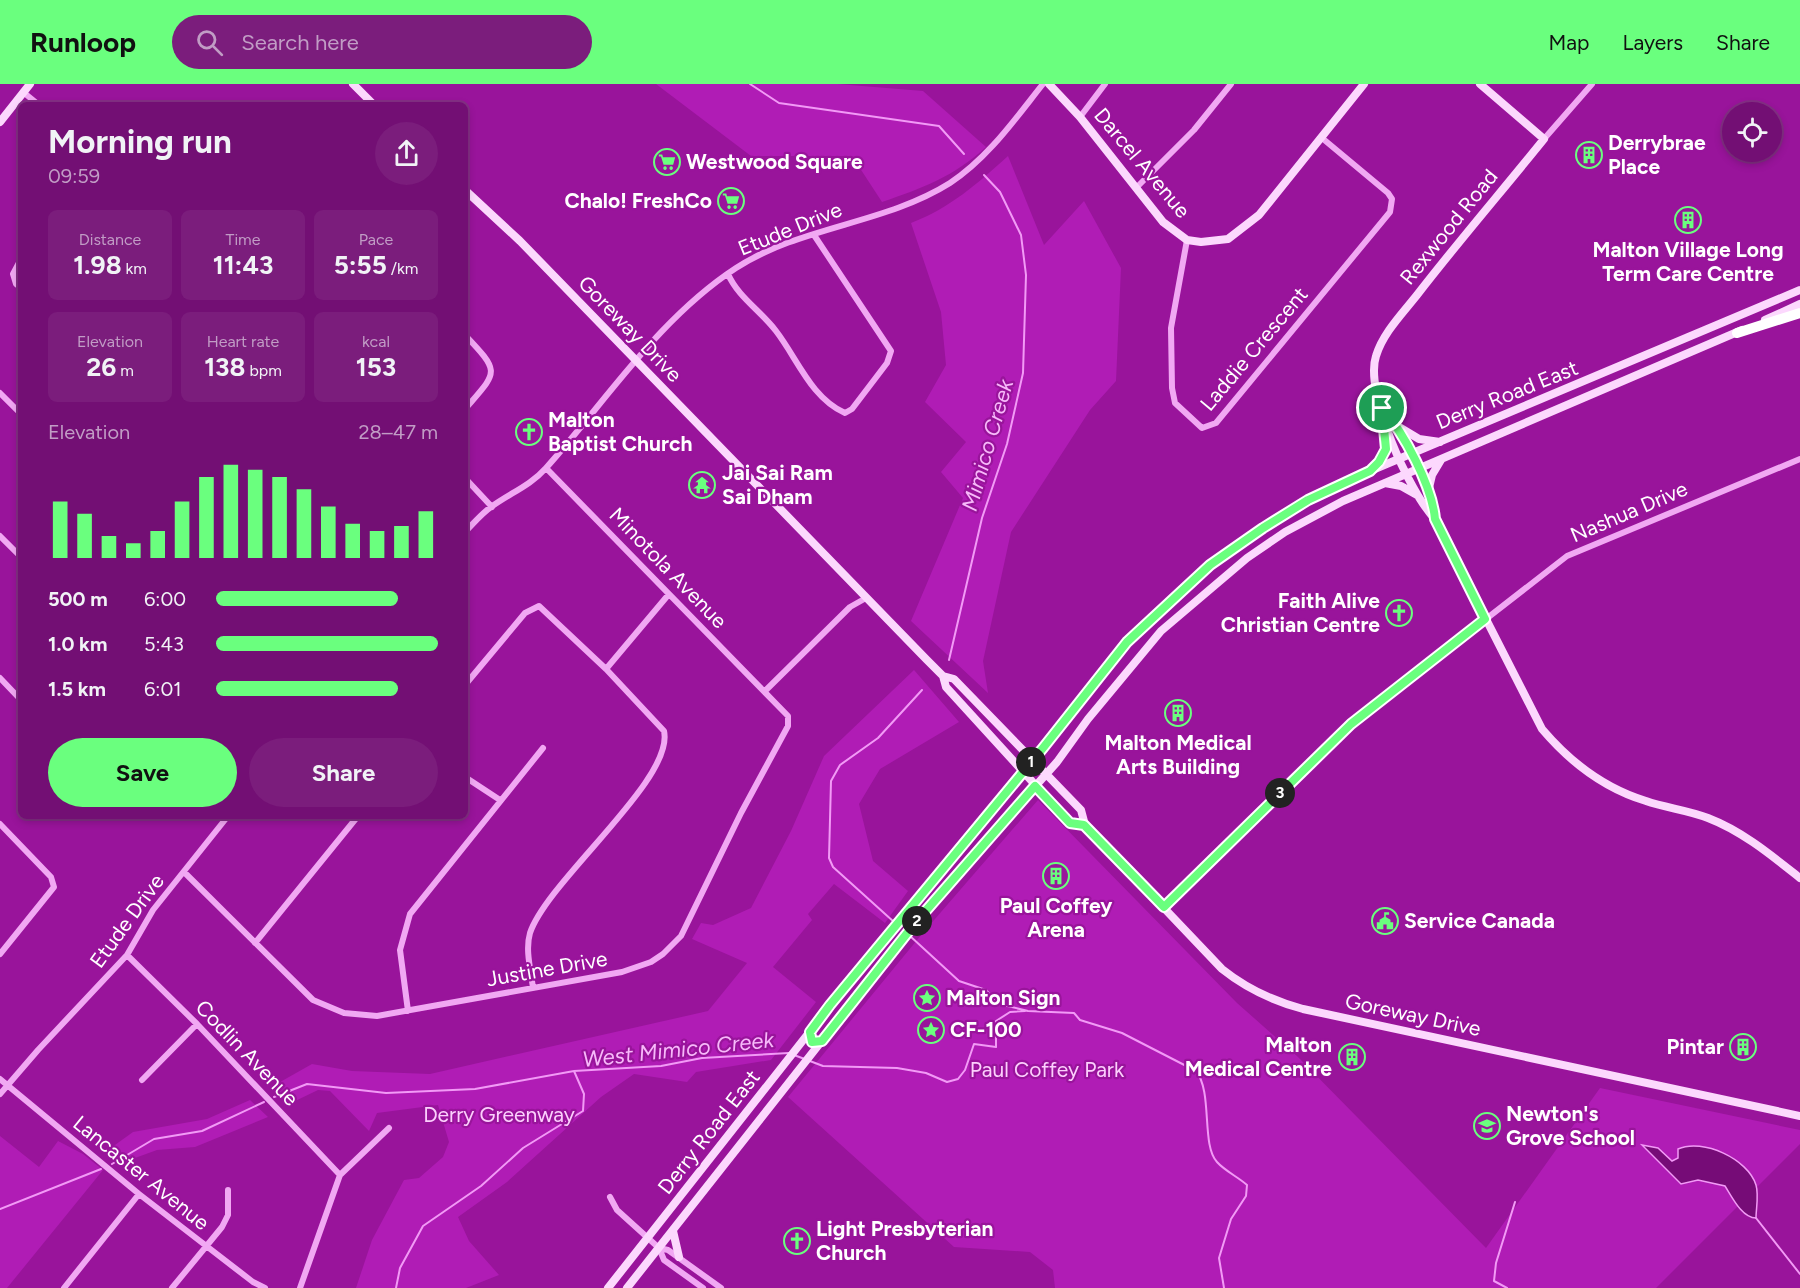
<!DOCTYPE html>
<html lang="en">
<head>
<meta charset="utf-8">
<style>
	body { margin:0; font-family:Figtree,sans-serif; background:#7b1d7c; color:#f1f3f6; height:100vh; display:flex; flex-direction:column; font-size:22px; white-space:nowrap }
	* { box-sizing:border-box; margin:0 }
	p { font-size:20px; color:#c19cc5 }
	.icon { flex:none; width:33px; height:33px; fill:none; stroke:currentColor; stroke-width:2; stroke-linecap:round; stroke-linejoin:round }
	.map { position:relative; flex:1; overflow:hidden }
	.drawer { position:absolute; left:18px; top:18px; width:450px; height:717px; display:flex; flex-direction:column; background:#730f74; border-radius:9px; box-shadow:0 3px 9px #0003,0 0 0 2px #852f86 }
	.drawer>* { flex:none }
	.buttons { position:absolute; left:1722px; top:18px; display:grid; gap:12px }
	.buttons a { display:grid; place-items:center; width:60px; height:60px; border-radius:50%; background:#730f74; box-shadow:0 3px 9px #0003,0 0 0 2px #852f86; font-size:30px }
	.pin { position:absolute; display:grid; place-items:center; width:51px; height:51px; color:#fff; margin:-26px; border:3px solid #fff; border-radius:50%; box-shadow:0 2px 6px #0007 }
	.km { position:absolute; width:30px; height:30px; margin:-15px; border-radius:50%; background:#222; color:#fff; font-size:16px; line-height:30px; text-align:center }
	.round { display:grid; place-items:center; flex:none; width:63px; height:63px; border-radius:32px; background:#7b1d7c }
	.head { display:flex; align-items:center; justify-content:space-between; height:102px; padding:0 30px }
	h1 { font-size:33px; font-weight:700; line-height:45px }
	.stats { display:grid; grid-template-columns:repeat(3,1fr); gap:9px; height:102px; padding:6px 30px }
	.stats div { display:grid; align-content:center; border-radius:9px; background:#7b1d7c; text-align:center }
	.stats b { font-size:26px; font-weight:700 }
	.stats small { font-size:16px; font-weight:400 }
	.stats p { font-size:16px }
	.chart { height:168px; padding:12px 30px }
	.chart p { display:flex; justify-content:space-between }
	.chart svg { width:100%; height:108px; margin-top:6px; stroke:#6aff7e; stroke-width:6 }
	.cta { display:flex; gap:12px; margin-top:auto; padding:12px 30px }
	.cta a { flex:1; height:69px; border-radius:36px; background:#6aff7e; color:#111; font-size:24px; font-weight:700; line-height:69px; text-align:center }
	.cta a+a { background:#7b1d7c; color:#f1f3f6 }
	ul { padding:0 30px; list-style:none; font-size:20px }
	li { display:grid; grid-template-columns:96px 72px 1fr; align-items:center; height:45px }
	li i { height:15px; border-radius:8px; background:#6aff7e }
	header { display:flex; align-items:center; gap:36px; box-sizing:border-box; height:84px; padding:0 30px; background:#6aff7e; color:#111 }
	header strong { font-size:28px }
	nav { display:flex; gap:33px; margin-inline-start:auto; font-size:21px }
	.search { width:420px; height:54px; background:#7b1d7c; display:flex; align-items:center; gap:15px; box-sizing:border-box; padding:0 21px; border-radius:33px; color:#c19cc5; font-size:22px }
	.map>svg:first-child { display:block }
</style>
</head>
<body>
<header>
<strong>Runloop</strong>
<div class="search"><svg class="icon" aria-label="search" viewBox="0 0 24 24"><circle cx="10" cy="10" r="6"/><path d="M15 15l6 6"/></svg>Search here</div>
<nav><a>Map</a><a>Layers</a><a>Share</a></nav>
</header>
<div class="map">
<svg width="1800" height="1204" viewBox="0 0 1800 1204">
	<rect width="100%" height="100%" fill="#99149b"/>
	<path fill="#b01cb5" d="M656,0h182l85,7 63,56c-33,30 -63,41 -104,55l-30,-46h-101z
		M1008,72l36,89 40,-44 37,67 -5,113 -26,29 -79,122 -28,129 5,32 -77,-72 52,-123 -22,-26 25,-30 -41,-40 21,-37 -5,-53 -30,-89c39,-15 66,-39 97,-67z
		M914,586l45,52 -79,47 -21,35 14,57 35,30 -23,32 -51,-39 -26,30 4,6 -39,47 43,35 -45,58 -75,12 -9,10 -53,-8 -33,23 -94,85 -49,35 11,24 30,34 -33,13h-110l16,-48 32,-60 15,-2 24,-21 6,-15 -11,-37 -61,8 -8,18 -39,-40 -12,-1 -27,13 -18,-17 39,-22 40,7 78,3 278,-63 39,-48 -55,-24 9,-16 12,2 38,-17 40,-77 33,-75z
		M1038,716l199,203 60,53 189,192 114,-160 200,42v14l-144,144h-601l-2,-18 -23,-18 -76,-5 -166,-150 134,-163z
		M250,1016l18,17 -73,30 -38,3 -33,12 -16,-12 25,-18 74,-13z
		M0,1052l39,31 19,-26 25,13 20,16 -96,118h-7z"/>
	<path fill="#760c77" stroke="#f29af6" stroke-width="1.5" d="M1642,1061l16,3 14,13 6,-3v-9c25,-11 70,10 78,36 3,10 0,24 0,33 -14,0 -24,-21 -31,-32l-27,-6 -17,4z"/>
	<g fill="none" stroke-linecap="round" stroke-linejoin="round">
		<path stroke="#f29af6" stroke-width="2" d="M750,0l29,19 160,23 25,28
			M949,576l33,-142 25,-74 16,-71 3,-98 -5,-40 -21,-43 -16,-17
			M894,838l-61,-55 -4,-9 2,-77 9,-16 38,-27 44,-48
			M910,852l49,45 27,9 13,14 29,7 46,2 6,7 42,13 74,38c17,21 5,74 21,91 8,9 21,15 30,23l-1,11 -15,23 -12,39 5,30
			M794,971l29,11 74,2 29,5 21,9 11,-3 7,-9 9,-26 22,3v-26l14,-9 15,-1
			M274,1013l33,-13 79,9 89,-4 99,-18 87,-5 41,-8 87,-5
			M112,1080l42,-25 48,-8 62,-29
			M0,1125l101,-40
			M1756,1134l44,56
			M396,1204l4,-20 23,-42 58,-40 42,-38 60,-37 1,-17 -10,-23
			M1507,1204l-13,-7 2,-18 19,-61"/>
		<path stroke="#f1a8f3" stroke-width="6" d="M23,8l16,13
			M1080,33l25,-33
			M1544,55l48,-55
			M1137,103l57,-57 37,-46
			M1187,156l-16,88 1,60 3,15 27,25 14,-5 174,-211 2,-13 -4,-6 -66,-55
			M21,175l-8,15 3,10 5,4
			M728,190c10,23 33,37 48,57 21,27 35,67 69,82l7,-4 35,-46 4,-12 -77,-116
			M465,251c36,38 33,36 0,74
			M0,309l21,21
			M465,394l27,29
			M465,448c8,-8 16,-18 26,-25 19,-14 39,-21 55,-39 61,-68 112,-149 190,-200 65,-42 149,-44 214,-85 38,-25 65,-64 93,-99
			M0,452l21,21
			M606,585l63,-75
			M0,594l21,22
			M465,601l60,-72 14,-7 67,63 58,62c11,48 -116,149 -134,202 -5,17 1,38 3,55
			M765,607l85,-84 16,-9
			M465,693l35,23
			M0,740l51,53 3,10 -54,67
			M184,788l129,128 31,13 33,3 245,-44 29,-10 12,-8 18,-18 60,-123 47,-87v-10l-242,-248
			M1164,823l187,-183 216,-168 233,-97
			M255,859l103,-127
			M127,871l70,69 143,151
			M408,927l-8,-61 10,-36 133,-166
			M0,995l139,115 114,88 12,6
			M142,996l55,-56
			M0,1010l38,-44 89,-95 26,-45 75,-94
			M610,1113l7,13 42,38 5,12 39,28
			M659,1164l9,2 53,38
			M64,1204l75,-94
			M172,1204l50,-61 6,-12v-25
			M300,1204l40,-113 49,-47"/>
		<path stroke="#fcd8fd" stroke-width="8" d="M353,0l21,21
			M1049,0l31,33 83,105 24,18 14,2 27,-3 31,-24 105,-131
			M1480,0l64,55c-42,52 -86,103 -127,156 -15,19 -34,38 -41,61 -12,36 33,136 59,163l107,210c28,33 61,59 104,72 20,7 42,9 62,17 34,13 63,37 92,60
			M0,38l30,-38
			M465,106l55,51 407,419 16,16 11,3 127,131 4,15 137,144c25,20 51,32 81,40l497,107
			M1765,236l35,-16
			M1383,324c21,25 48,78 52,111
			M1399,343l20,12 21,3
			M1373,384l13,-19v-18
			M1385,399l16,3 16,9
			M1428,408l4,-17 9,-15
			M943,592l3,11 124,136 15,2
			M673,1147l6,26
			M608,1204l222,-282 213,-258 84,-106 83,-77 53,-37 45,-28 62,-29 430,-181
			M627,1204l253,-321 76,-92 101,-113 31,-43 73,-88 86,-73 38,-26 58,-31 399,-171"/>
		<path stroke="#fff" stroke-width="10" d="M1737,249l63,-20"/>
	</g>
	<g fill="none" stroke-linecap="round" stroke-linejoin="round">
		<defs>
			<path id="route" d="M1382,324c22,25 50,78 53,111l50,100 -134,105 -187,183 -80,-82 -14,-2 -35,-37 -119,136 -94,119 -10,1 -2,-10 20,-27 213,-257 84,-106 83,-77 53,-37 45,-28 62,-29 9,-9 7,-13z"/>
		</defs>
		<use href="#route" stroke="#fff" stroke-width="12"/>
		<use href="#route" stroke="#6aff7e" stroke-width="8"/>
	</g>
	<defs>
		<symbol id="building-ring" viewBox="-11 -11 22 22"><circle r="9.5" fill="#99149b" stroke="#6aff7e" stroke-width="1.5"/><path d="M-4-6H4V6H1V3H-1V6H-4ZM-2.5-4.3h1.7v1.8h-1.7ZM.8-4.3h1.7v1.8H.8ZM-2.5-1h1.7V.8h-1.7ZM.8-1h1.7V.8H.8Z" fill="#6aff7e"/></symbol>
		<symbol id="supermarket-ring" viewBox="-11 -11 22 22"><circle r="9.5" fill="#99149b" stroke="#6aff7e" stroke-width="1.5"/><path d="M-6-5.5h2.5l.6 2H6L4.5 2H-2.5L-4.4-4H-6ZM-1.5 3.2a1.3 1.3 0 1 0 .1 0ZM3 3.2a1.3 1.3 0 1 0 .1 0Z" fill="#6aff7e"/></symbol>
		<symbol id="church-ring" viewBox="-11 -11 22 22"><circle r="9.5" fill="#99149b" stroke="#6aff7e" stroke-width="1.5"/><path d="M-1.2-6h2.4v3.5h3.3v2.4h-3.3V6h-2.4V-.1h-3.3v-2.4h3.3Z" fill="#6aff7e"/></symbol>
		<symbol id="temple-ring" viewBox="-11 -11 22 22"><circle r="9.5" fill="#99149b" stroke="#6aff7e" stroke-width="1.5"/><path d="M0-6L5-2H3V0L6.5 2.5H4V6H1.5V3h-3V6H-4V2.5H-6.5L-3 0V-2H-5Z" fill="#6aff7e"/></symbol>
		<symbol id="civic-ring" viewBox="-11 -11 22 22"><circle r="9.5" fill="#99149b" stroke="#6aff7e" stroke-width="1.5"/><path d="M-.6-6.5H3V-4.5H.6V-3L4-1V1h2V6H-6V1h2V-1L-.6-3ZM-1.2 2.5V6h2.4V2.5Z" fill="#6aff7e"/></symbol>
		<symbol id="sight-ring" viewBox="-11 -11 22 22"><circle r="9.5" fill="#99149b" stroke="#6aff7e" stroke-width="1.5"/><path d="M0-6L1.8-2.2L6-1.7L2.9 1.2L3.7 5.4L0 3.3L-3.7 5.4L-2.9 1.2L-6-1.7L-1.8-2.2Z" fill="#6aff7e"/></symbol>
		<symbol id="school-ring" viewBox="-11 -11 22 22"><circle r="9.5" fill="#99149b" stroke="#6aff7e" stroke-width="1.5"/><path d="M0-5L7-2L0 1L-7-2ZM-4 1L0 2.5L4 1V4Q0 6-4 4Z" fill="#6aff7e"/></symbol>
	</defs>
	<g fill-rule="evenodd">
		<use href="#building-ring" x="1574" y="56" width="30" height="30"/>
		<use href="#supermarket-ring" x="652" y="63" width="30" height="30"/>
		<use href="#supermarket-ring" x="716" y="102" width="30" height="30"/>
		<use href="#building-ring" x="1673" y="121" width="30" height="30"/>
		<use href="#church-ring" x="514" y="333" width="30" height="30"/>
		<use href="#temple-ring" x="687" y="386" width="30" height="30"/>
		<use href="#church-ring" x="1384" y="514" width="30" height="30"/>
		<use href="#building-ring" x="1163" y="614" width="30" height="30"/>
		<use href="#building-ring" x="1041" y="777" width="30" height="30"/>
		<use href="#civic-ring" x="1370" y="822" width="30" height="30"/>
		<use href="#sight-ring" x="912" y="899" width="30" height="30"/>
		<use href="#sight-ring" x="916" y="931" width="30" height="30"/>
		<use href="#building-ring" x="1728" y="948" width="30" height="30"/>
		<use href="#building-ring" x="1337" y="958" width="30" height="30"/>
		<use href="#school-ring" x="1472" y="1027" width="30" height="30"/>
		<use href="#church-ring" x="782" y="1142" width="30" height="30"/>
	</g>
	<g text-anchor="middle" stroke-width="4.5" stroke-linejoin="round" paint-order="stroke">
		<g font-size="21" font-weight="bold" fill="#fff" stroke="#99149b" text-anchor="start">
			<text x="1608" y="66">Derrybrae<tspan x="1608" dy="24">Place</tspan></text>
			<text x="686" y="85">Westwood Square</text>
			<text x="712" y="124" text-anchor="end">Chalo! FreshCo</text>
			<text x="1688" y="173" text-anchor="middle">Malton Village Long<tspan x="1688" dy="24">Term Care Centre</tspan></text>
			<text x="548" y="343">Malton<tspan x="548" dy="24">Baptist Church</tspan></text>
			<text x="722" y="396">Jai Sai Ram<tspan x="722" dy="24">Sai Dham</tspan></text>
			<text x="1380" y="524" text-anchor="end">Faith Alive<tspan x="1380" dy="24">Christian Centre</tspan></text>
			<text x="1178" y="666" text-anchor="middle">Malton Medical<tspan x="1178" dy="24">Arts Building</tspan></text>
			<text x="1056" y="829" text-anchor="middle">Paul Coffey<tspan x="1056" dy="24">Arena</tspan></text>
			<text x="1404" y="844">Service Canada</text>
			<text x="946" y="921">Malton Sign</text>
			<text x="950" y="953">CF-100</text>
			<text x="1332" y="968" text-anchor="end">Malton<tspan x="1332" dy="24">Medical Centre</tspan></text>
			<text x="1724" y="970" text-anchor="end">Pintar</text>
			<text x="1506" y="1037">Newton's<tspan x="1506" dy="24">Grove School</tspan></text>
			<text x="816" y="1152">Light Presbyterian<tspan x="816" dy="24">Church</tspan></text>
		</g>
		<g font-size="21" fill="#fff" stroke="#99149b">
			<text transform="translate(1142 79) rotate(50)" y="7">Darcel Avenue</text>
			<text transform="translate(1449 143) rotate(-51)" y="7">Rexwood Road</text>
			<text transform="translate(790 145) rotate(-22)" y="7">Etude Drive</text>
			<text transform="translate(630 245) rotate(46)" y="7">Goreway Drive</text>
			<text transform="translate(1254 265) rotate(-50)" y="7">Laddie Crescent</text>
			<text transform="translate(1507 311) rotate(-22)" y="7">Derry Road East</text>
			<text transform="translate(1629 428) rotate(-23)" y="7">Nashua Drive</text>
			<text transform="translate(668 484) rotate(46)" y="7">Minotola Avenue</text>
			<text transform="translate(127 837) rotate(-54)" y="7">Etude Drive</text>
			<text transform="translate(547 885) rotate(-10)" y="7">Justine Drive</text>
			<text transform="translate(1413 931) rotate(12)" y="7">Goreway Drive</text>
			<text transform="translate(247 969) rotate(46)" y="7">Codlin Avenue</text>
			<text transform="translate(709 1048) rotate(-52)" y="7">Derry Road East</text>
			<text transform="translate(141 1089) rotate(39)" y="7">Lancaster Avenue</text>
		</g>
		<g font-size="21" fill="#fcd0fd" stroke="#99149b">
			<text x="1047" y="993">Paul Coffey Park</text>
			<text x="499" y="1038">Derry Greenway</text>
		</g>
		<g font-size="22" font-style="italic" fill="#f7b9fa" stroke="#99149b">
			<text transform="translate(987 361) rotate(-74)" y="8">Mimico Creek</text>
			<text transform="translate(678 965) rotate(-6)" y="8">West Mimico Creek</text>
		</g>
	</g>
</svg>
<div class="buttons">
<a><svg class="icon" aria-label="locate" viewBox="0 0 24 24"><circle cx="12" cy="12" r="6"/><path d="M12 2v4M12 18v4M2 12h4M18 12h4"/></svg></a>
</div>
<div class="pin" style="left:1382px;top:324px;background:#1e9e55"><svg class="icon" aria-label="arrive" viewBox="0 0 24 24"><path d="M6 21V4h12l-3 4 3 4H6"/></svg></div>
<b class="km" style="left:1031px;top:678px">1</b>
<b class="km" style="left:917px;top:837px">2</b>
<b class="km" style="left:1280px;top:709px">3</b>
<section class="drawer">
<div class="head"><div><h1>Morning run</h1><p>09:59</p></div><a class="round"><svg class="icon" aria-label="share" viewBox="0 0 24 24"><path d="M12 15V3M7 8l5-5 5 5M5 13v7h14v-7"/></svg></a></div>
<div class="stats">
<div><p>Distance</p><b>1.98<small> km</small></b></div>
<div><p>Time</p><b>11:43</b></div>
<div><p>Pace</p><b>5:55<small> /km</small></b></div>
</div>
<div class="stats">
<div><p>Elevation</p><b>26<small> m</small></b></div>
<div><p>Heart rate</p><b>138<small> bpm</small></b></div>
<div><p>kcal</p><b>153</b></div>
</div>
<div class="chart"><p><span>Elevation</span>28–47 m</p>
<svg viewBox="0 0 160 44" preserveAspectRatio="none"><path d="M5 44V21M15 44V26M25 44V35M35 44V38M45 44V33M55 44V21M65 44V11M75 44V6M85 44V8M95 44V11M105 44V16M115 44V23M125 44V30M135 44V33M145 44V31M155 44V25"/></svg>
</div>
<ul>
<li><b>500 m</b>6:00<i style="width:82%"></i></li>
<li><b>1.0 km</b>5:43<i style="width:100%"></i></li>
<li><b>1.5 km</b>6:01<i style="width:82%"></i></li>
</ul>
<div class="cta"><a>Save</a><a>Share</a></div>
</section>
</div>
</body>
</html>
